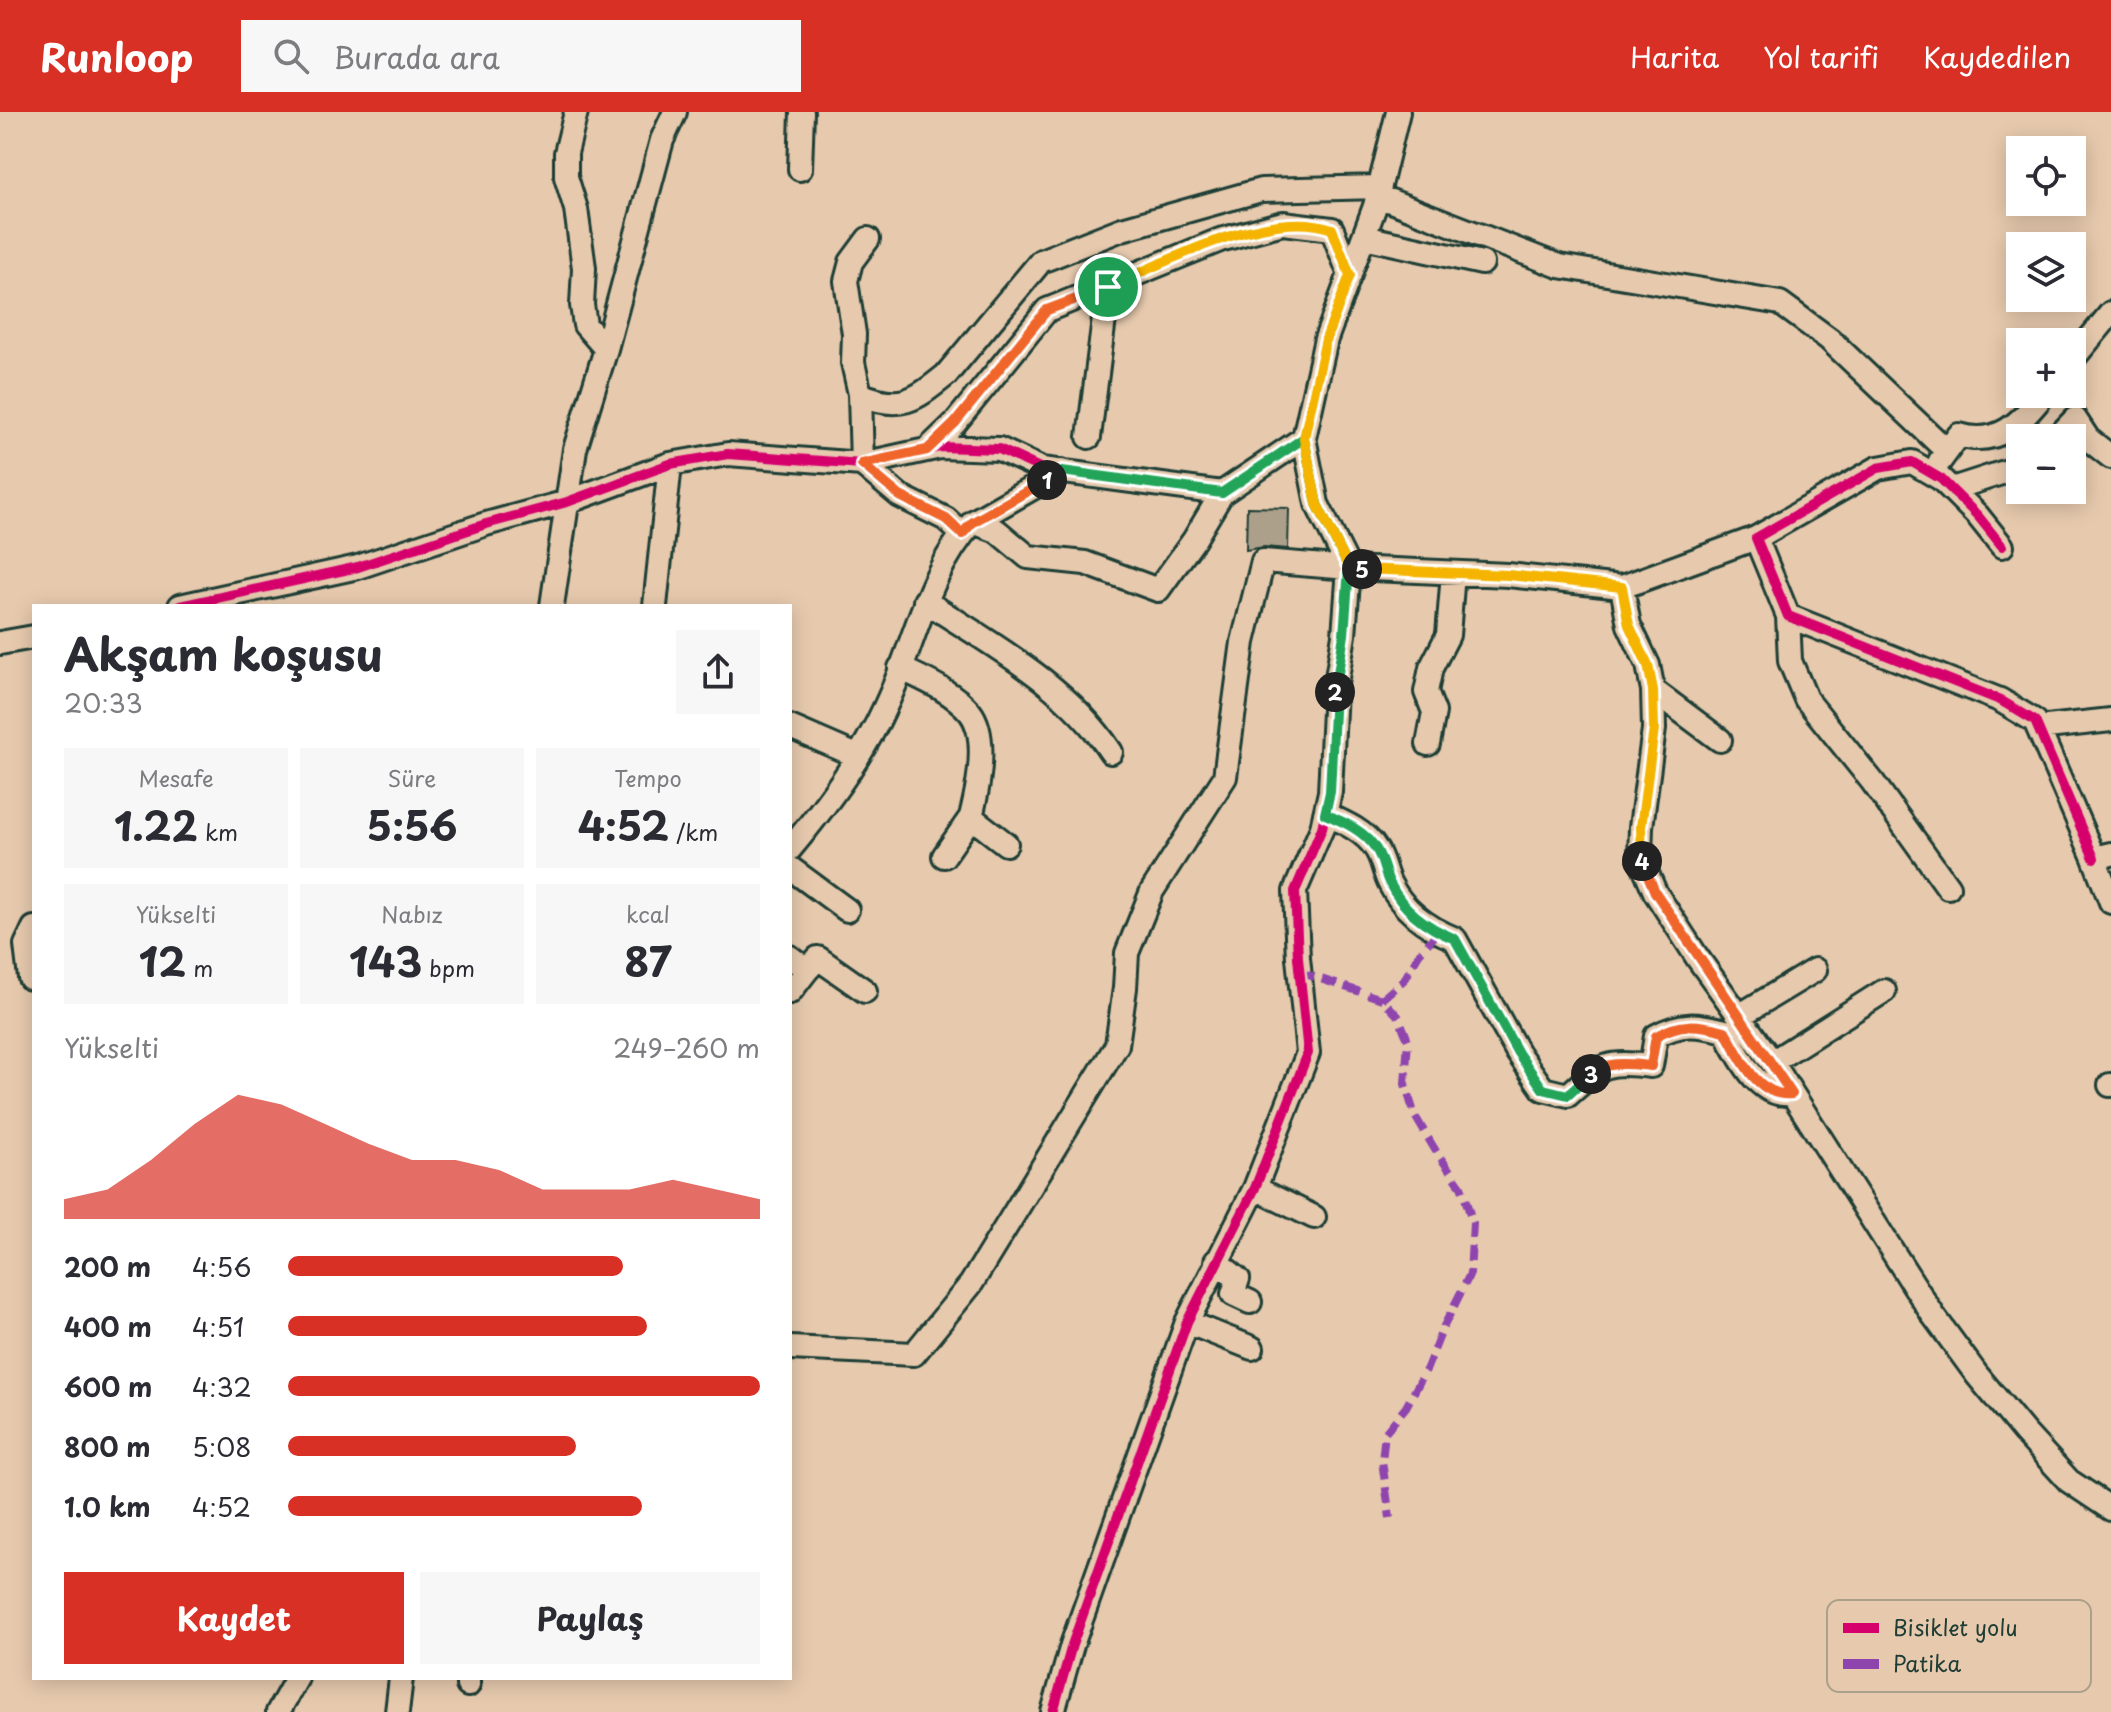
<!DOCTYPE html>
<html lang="tr">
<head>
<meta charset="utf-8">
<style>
	body { margin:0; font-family:"Playpen Sans",sans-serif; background:#f7f7f7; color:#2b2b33; height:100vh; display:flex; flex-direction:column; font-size:30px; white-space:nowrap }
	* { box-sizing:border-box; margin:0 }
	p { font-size:26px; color:#7c7c81 }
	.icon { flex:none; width:44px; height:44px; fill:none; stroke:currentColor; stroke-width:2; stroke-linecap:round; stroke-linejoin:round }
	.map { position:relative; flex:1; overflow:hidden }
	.drawer { position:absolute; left:32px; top:492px; width:760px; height:1076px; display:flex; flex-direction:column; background:#fff; border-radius:0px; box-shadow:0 4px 20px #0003 }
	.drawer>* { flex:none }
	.fabs { position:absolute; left:2006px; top:24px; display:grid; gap:16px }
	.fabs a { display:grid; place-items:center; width:80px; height:80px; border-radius:0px; background:#fff; box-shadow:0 4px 20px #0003; font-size:40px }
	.pin { position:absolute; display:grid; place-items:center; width:68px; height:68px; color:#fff; margin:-34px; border:4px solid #fff; border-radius:50%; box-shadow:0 2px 8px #0007 }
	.km { position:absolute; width:40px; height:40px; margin:-20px; border-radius:50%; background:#222; color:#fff; font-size:22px; line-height:40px; text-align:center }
	.round { display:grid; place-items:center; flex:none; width:84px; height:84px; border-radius:0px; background:#f7f7f7 }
	.overview { display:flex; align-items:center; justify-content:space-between; height:136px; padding:0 32px }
	h1 { font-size:44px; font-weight:700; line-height:60px }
	.metrics { display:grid; grid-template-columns:repeat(3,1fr); gap:12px; height:136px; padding:8px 32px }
	.metrics div { display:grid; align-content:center; border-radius:0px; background:#f7f7f7; text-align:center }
	.metrics b { font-size:40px; font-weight:700 }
	.metrics small { font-size:22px; font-weight:400 }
	.metrics p { font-size:22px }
	.chart { height:224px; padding:16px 32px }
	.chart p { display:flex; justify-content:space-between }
	.chart svg { width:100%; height:144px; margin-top:8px; fill:#d93025; opacity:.7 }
	.button { display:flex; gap:16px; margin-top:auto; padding:16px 32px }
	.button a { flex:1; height:92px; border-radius:0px; background:#d93025; color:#fff; font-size:32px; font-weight:700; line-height:92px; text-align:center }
	.button a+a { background:#f7f7f7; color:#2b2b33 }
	ul { padding:0 32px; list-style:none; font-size:26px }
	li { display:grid; grid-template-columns:128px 96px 1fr; align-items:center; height:60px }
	li i { height:20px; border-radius:10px; background:#d93025 }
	header { display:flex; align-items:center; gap:48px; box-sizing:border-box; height:112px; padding:0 40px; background:#d93025; color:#fff }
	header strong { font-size:38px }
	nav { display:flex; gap:44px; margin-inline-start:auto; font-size:28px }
	.search { width:560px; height:72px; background:#f7f7f7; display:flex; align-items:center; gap:20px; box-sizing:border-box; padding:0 28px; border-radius:0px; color:#7c7c81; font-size:30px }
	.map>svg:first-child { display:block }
</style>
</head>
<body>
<header>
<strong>Runloop</strong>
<div class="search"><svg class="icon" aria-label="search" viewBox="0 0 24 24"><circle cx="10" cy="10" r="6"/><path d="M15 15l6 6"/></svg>Burada ara</div>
<nav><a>Harita</a><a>Yol tarifi</a><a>Kaydedilen</a></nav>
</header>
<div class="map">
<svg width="2111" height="1600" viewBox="0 0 2111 1600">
	<rect width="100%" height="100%" fill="#e7caae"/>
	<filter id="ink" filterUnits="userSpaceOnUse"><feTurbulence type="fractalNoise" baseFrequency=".0125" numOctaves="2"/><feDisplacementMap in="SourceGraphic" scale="16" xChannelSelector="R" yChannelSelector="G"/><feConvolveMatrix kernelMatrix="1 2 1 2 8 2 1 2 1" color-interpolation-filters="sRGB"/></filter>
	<g filter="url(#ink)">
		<path fill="#ada08a" stroke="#1f3d34" stroke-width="2" d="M1247,395l42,1 -1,41 -24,-2 -18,3z"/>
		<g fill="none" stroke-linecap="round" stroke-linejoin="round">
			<defs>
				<path id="minor" d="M576,0l-10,41v24l10,32 8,59 -2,37 3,20 21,24
					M800,57l2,-57
					M1378,84l181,70 221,37 49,36 118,112
					M1364,125l118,26
					M868,127l-17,23 -5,19 8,53 -1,29 7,31 2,70 38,32 46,23 16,15
					M2072,248l39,-47
					M860,282c40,17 54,7 86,-19l95,-114 81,-32 139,-39 119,-3
					M1089,325l19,-150
					M2057,326l18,-19 13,20 23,18
					M927,338l28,-27 92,-113 173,-70 63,-17 49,6 18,46
					M1940,349l19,-26c40,12 62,-13 85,-41
					M1952,377l68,-22
					M973,410l24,9 31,26 57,6 73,27 36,-50 28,-47 82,-55
					M1756,426l-134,49 7,38 19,40 5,25 1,39 -13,98 -1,30 15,35 42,65 75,105 112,-71
					M2002,434l-24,-30 -37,-37 -29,-17 -34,6 -122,70 32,78 212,84 35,21 59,137
					M1349,456l-32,-64 -13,-66 22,-99 49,-133 23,-94
					M925,489c67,44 141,83 186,151
					M180,494l178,-39 128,-43 81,-22 103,-38 58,-10 134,10 78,-17 59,2 43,20 180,24
					M552,494l23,-157 31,-100 56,-209 13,-28
					M655,494l15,-142
					M1788,504l2,45 16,38 66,82 76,106
					M0,531l34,-6
					M900,556c25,12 52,23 70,44 19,24 8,77 1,105l35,27
					M1653,578l67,50
					M790,615l67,29
					M2038,616l73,-8
					M1428,632l6,-32 -8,-20 5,-24 17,-33 5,-62
					M1325,702c18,8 40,17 51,35 7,10 8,24 14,35 13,26 38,44 65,55l63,114 25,36 25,6c35,-31 36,-34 83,-29l5,-30c25,-14 41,-12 69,-5 15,26 32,67 67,63
					M790,737c36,-43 73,-93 96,-144 29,-61 40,-132 87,-183l89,-51
					M2111,742l-17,4 17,44
					M944,744l27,-39
					M790,756l57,42
					M790,845l17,13 11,-12 47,33
					M30,866l-4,-33 8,-17
					M790,880l17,-22
					M1739,904l76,-46
					M1772,950l161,253 44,60 48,58 44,48 42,28
					M2110,973h1
					M1255,1076l59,29
					M1216,1149l22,18 -5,15 17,8
					M1187,1210l65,26
					M790,1236l124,6 57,-70 146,-239 8,-57 2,-35 25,-62 73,-114 18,-135 20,-81 86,7
					M468,1573v-7
					M278,1600l19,-34
					M397,1600l4,-34
					M1053,1600l19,-67 115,-323 68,-134 53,-135 -10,-95 -3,-67 27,-63 8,-36 5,-102 9,-55 5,-67 159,7 114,12"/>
			</defs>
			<use href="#minor" stroke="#1f3d34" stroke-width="28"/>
			<use href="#minor" stroke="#e7caae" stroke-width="22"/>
			<path stroke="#8e44ad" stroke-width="8" stroke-dasharray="16 8" stroke-linecap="butt" d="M1299,860l83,27 16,17 10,24 -3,44 10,32 22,37 24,33 12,37 -3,51 -28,56 -15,38 -21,39 -21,26 -3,28 8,57
				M1382,887l22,-19 15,-26 19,-22"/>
			<defs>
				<path id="cycleway" d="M2002,434l-24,-30 -37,-37 -29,-17 -34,6 -122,70 32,78 212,84 35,21 59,137
					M180,494l178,-39 128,-43 81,-22 103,-38 58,-10 134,10 78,-17 59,2 43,20 180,24
					M1053,1600l19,-67 115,-323 68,-134 53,-135 -10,-95 -3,-67 27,-63 8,-36 5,-102 9,-55 5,-67 159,7 114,12"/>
			</defs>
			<use href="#cycleway" stroke="#e7caae" stroke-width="15"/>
			<use href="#cycleway" stroke="#d6006c" stroke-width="10"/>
		</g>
	</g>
	<g fill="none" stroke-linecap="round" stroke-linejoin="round" filter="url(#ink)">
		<defs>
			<path id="split-1" d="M1047,368l-74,42 -11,12 -16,-15 -46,-23 -38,-32 65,-14 28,-27 92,-113 61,-23"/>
			<path id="split-2" d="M1047,368l15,-9 160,22 82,-55 13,66 32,64 -5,67 -9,57"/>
			<path id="split-3" d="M1335,580l-5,100 -5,22c19,8 40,17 51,35 7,10 8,24 14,35 13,26 38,44 65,55l63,114 25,36 25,6 23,-21"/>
			<path id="split-4" d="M1591,962c17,-14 39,-10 60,-8l5,-30c25,-14 41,-12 69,-5 15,26 32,67 67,63l-137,-202 -13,-31"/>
			<path id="split-5" d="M1362,457l146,6 114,12 7,38 19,40 5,25 1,39 -13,98 1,34"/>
			<path id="split-6" d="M1108,175c58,-25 162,-81 224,-58l18,46 -24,64 -22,99 13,66 32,64 13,1"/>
		</defs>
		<use href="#split-1" stroke="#fff" stroke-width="16"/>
		<use href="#split-2" stroke="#fff" stroke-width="16"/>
		<use href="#split-3" stroke="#fff" stroke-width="16"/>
		<use href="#split-4" stroke="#fff" stroke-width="16"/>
		<use href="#split-5" stroke="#fff" stroke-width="16"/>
		<use href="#split-6" stroke="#fff" stroke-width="16"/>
		<use href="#split-1" stroke="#f0652b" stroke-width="10"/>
		<use href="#split-2" stroke="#22a559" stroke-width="10"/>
		<use href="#split-3" stroke="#22a559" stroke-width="10"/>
		<use href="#split-4" stroke="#f0652b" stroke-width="10"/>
		<use href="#split-5" stroke="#f5b400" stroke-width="10"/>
		<use href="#split-6" stroke="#f5b400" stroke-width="10"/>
	</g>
	<rect x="1827" y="1488" width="264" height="92" rx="12" fill="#e7caae" stroke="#aba089" stroke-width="2"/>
	<rect x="1843" y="1511" width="36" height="10" fill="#d6006c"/>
	<rect x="1843" y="1547" width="36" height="10" fill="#8e44ad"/>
	<g font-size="22" fill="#1f3d34">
		<text x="1893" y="1524">Bisiklet yolu</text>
		<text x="1893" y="1560">Patika</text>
	</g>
</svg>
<div class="fabs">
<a><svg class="icon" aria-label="locate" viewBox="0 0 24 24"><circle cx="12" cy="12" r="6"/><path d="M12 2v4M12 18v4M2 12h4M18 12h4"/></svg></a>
<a><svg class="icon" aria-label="layers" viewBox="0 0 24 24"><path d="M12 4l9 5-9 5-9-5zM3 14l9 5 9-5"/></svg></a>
<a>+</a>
<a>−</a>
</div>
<div class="pin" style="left:1108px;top:175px;background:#1e9e55"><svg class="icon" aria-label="arrive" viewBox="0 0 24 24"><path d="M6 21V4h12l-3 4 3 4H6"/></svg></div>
<b class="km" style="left:1047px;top:368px">1</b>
<b class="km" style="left:1335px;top:580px">2</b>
<b class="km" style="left:1591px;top:962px">3</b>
<b class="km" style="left:1642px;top:749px">4</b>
<b class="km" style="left:1362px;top:457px">5</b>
<section class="drawer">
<div class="overview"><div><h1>Akşam koşusu</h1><p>20:33</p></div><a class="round"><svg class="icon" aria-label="share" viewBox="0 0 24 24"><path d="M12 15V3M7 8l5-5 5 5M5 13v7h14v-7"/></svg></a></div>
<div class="metrics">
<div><p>Mesafe</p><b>1.22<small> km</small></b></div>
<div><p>Süre</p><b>5:56</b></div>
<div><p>Tempo</p><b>4:52<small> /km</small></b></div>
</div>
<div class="metrics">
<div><p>Yükselti</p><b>12<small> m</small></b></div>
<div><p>Nabız</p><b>143<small> bpm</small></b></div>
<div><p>kcal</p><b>87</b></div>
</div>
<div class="chart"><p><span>Yükselti</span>249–260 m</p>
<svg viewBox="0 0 160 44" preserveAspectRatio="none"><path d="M0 44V38L10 35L20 26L30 15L40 6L50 9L60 15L70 21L80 26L90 26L100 29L110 35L120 35L130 35L140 32L150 35L160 38V44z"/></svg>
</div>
<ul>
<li><b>200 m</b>4:56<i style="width:71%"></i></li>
<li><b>400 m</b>4:51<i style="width:76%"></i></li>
<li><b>600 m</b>4:32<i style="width:100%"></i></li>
<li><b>800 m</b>5:08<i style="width:61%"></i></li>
<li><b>1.0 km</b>4:52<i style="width:75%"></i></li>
</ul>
<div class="button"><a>Kaydet</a><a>Paylaş</a></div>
</section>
</div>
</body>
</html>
